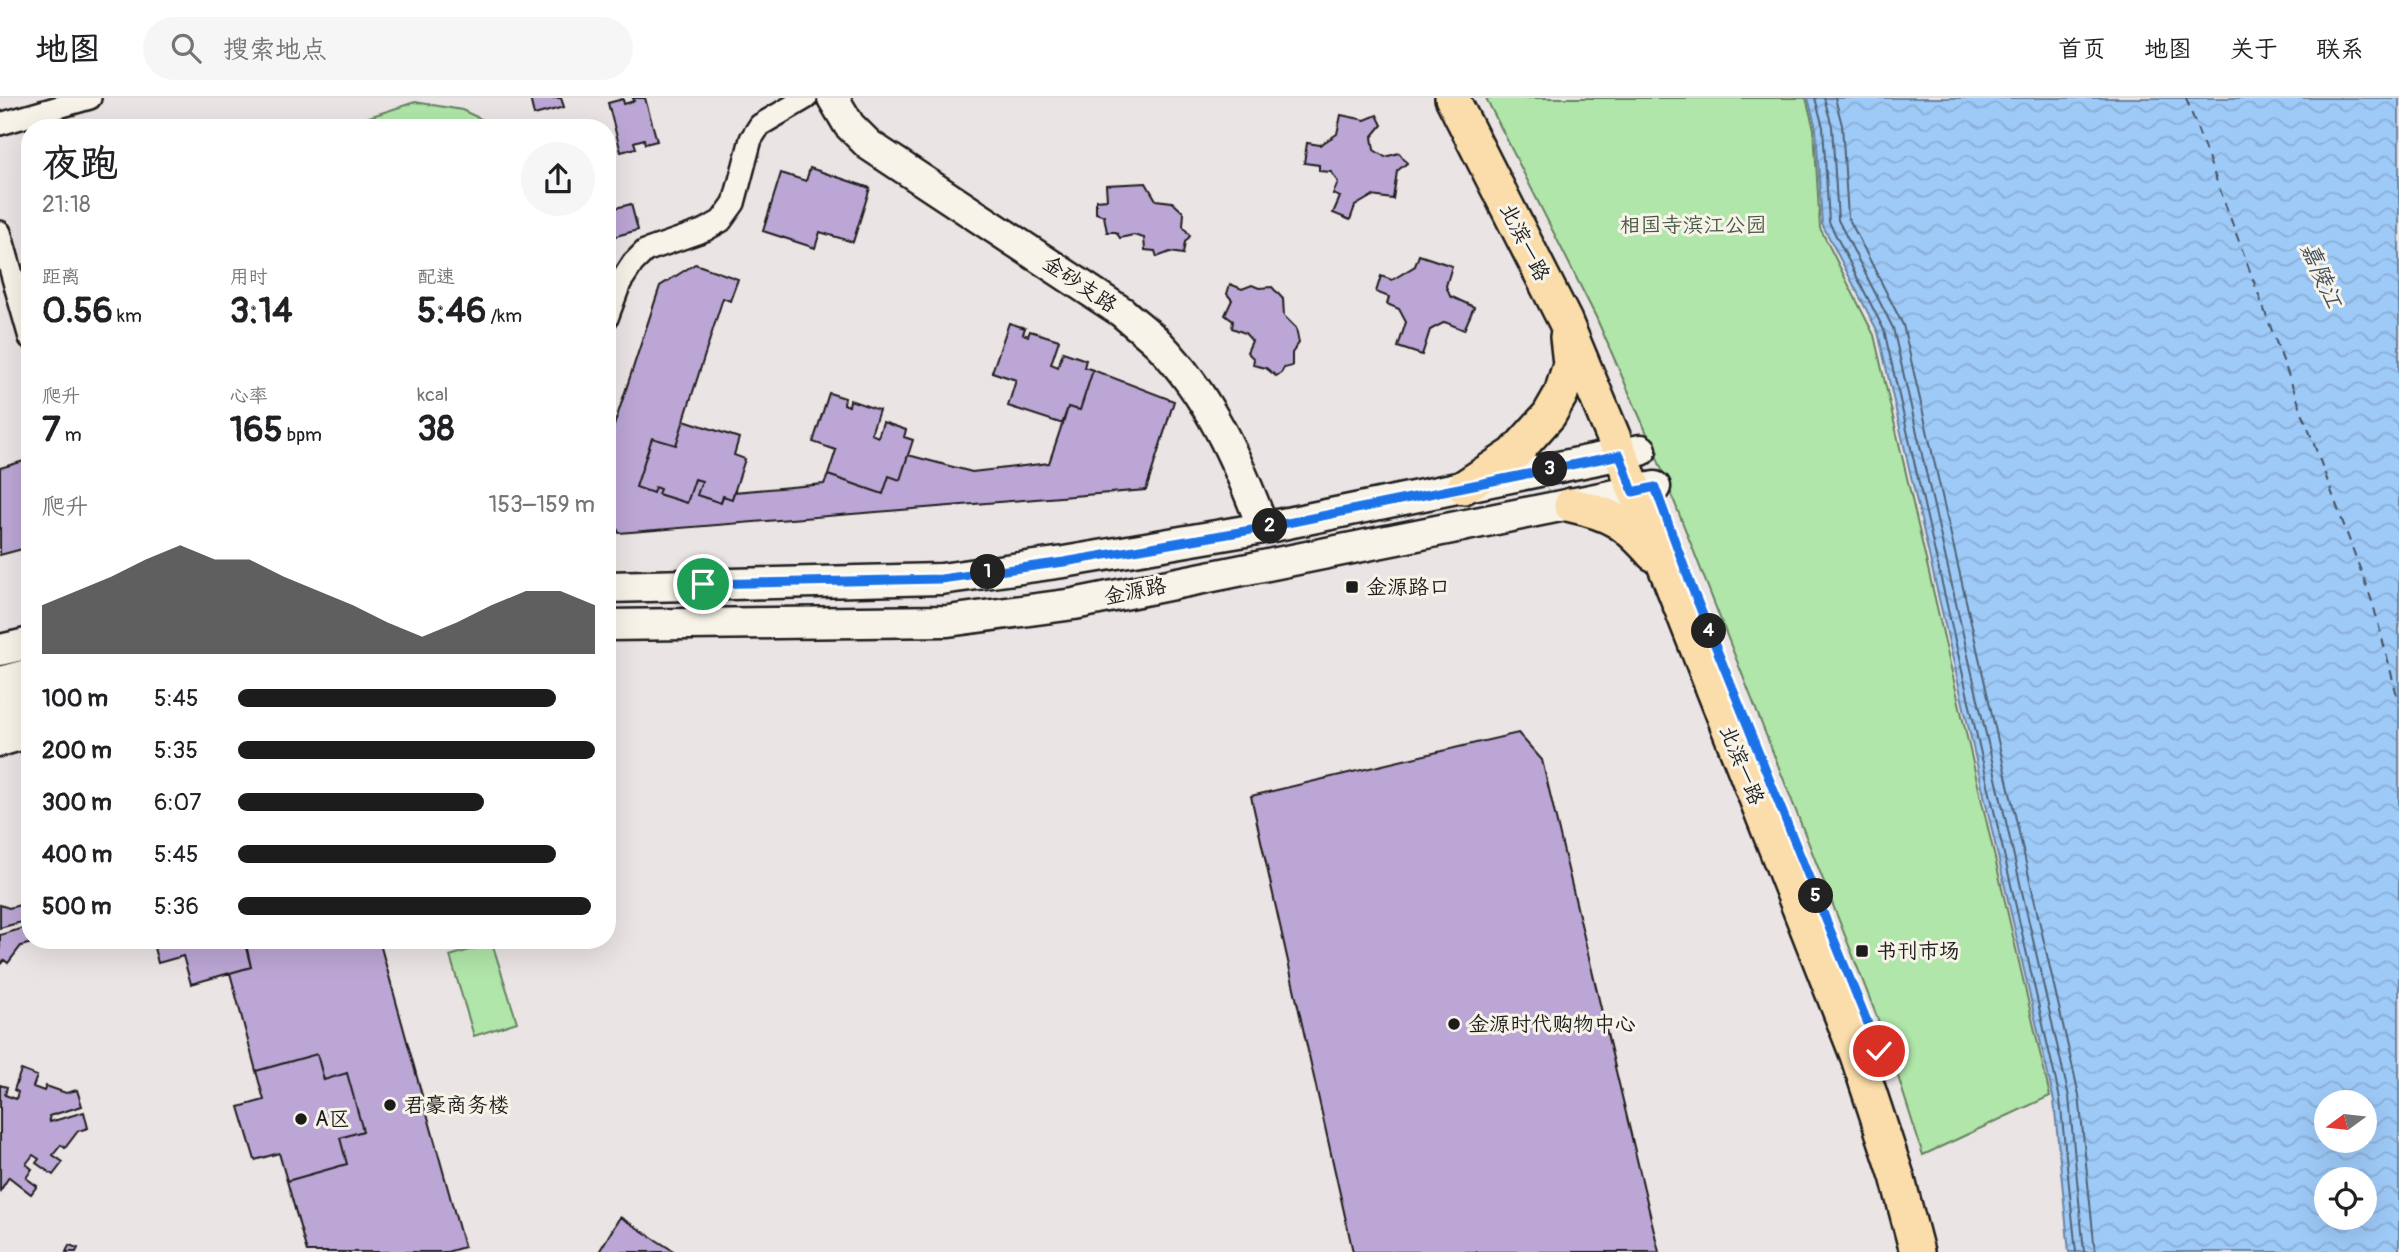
<!DOCTYPE html>
<html lang="zh">
<head>
<meta charset="utf-8">
<style>
	body { margin:0; font-family:Pangolin,"LXGW WenKai TC",sans-serif; background:#f6f6f6; color:#202124; height:100vh; display:flex; flex-direction:column; font-size:26px; white-space:nowrap }
	* { box-sizing:border-box; margin:0 }
	p { font-size:23px; color:#757577 }
	.icon { flex:none; width:38px; height:38px; fill:none; stroke:currentColor; stroke-width:2; stroke-linecap:round; stroke-linejoin:round }
	.map { position:relative; flex:1; overflow:hidden }
	.drawer { position:absolute; left:21px; top:21px; width:595px; height:830px; display:flex; flex-direction:column; background:#fff; border-radius:28px; box-shadow:0 7px 28px #0002 }
	.drawer>* { flex:none }
	.needle { width:46px; rotate:255deg }
	.buttons { position:absolute; left:2314px; top:992px; display:grid; gap:14px }
	.buttons a { display:grid; place-items:center; width:63px; height:63px; border-radius:50%; background:#fff; box-shadow:0 7px 28px #0002; font-size:35px }
	.pin { position:absolute; display:grid; place-items:center; width:60px; height:60px; color:#fff; margin:-30px; border:4px solid #fff; border-radius:50%; box-shadow:0 2px 7px #0007 }
	.km { position:absolute; width:35px; height:35px; margin:-18px; border-radius:50%; background:#222; color:#fff; font-size:19px; line-height:35px; text-align:center }
	.round { display:grid; place-items:center; flex:none; width:74px; height:74px; border-radius:37px; background:#f6f6f6 }
	.head { display:flex; align-items:center; justify-content:space-between; height:119px; padding:0 21px }
	h1 { font-size:38px; font-weight:700; line-height:52px }
	.figures { display:grid; grid-template-columns:repeat(3,1fr); gap:10px; height:119px; padding:7px 21px }
	.figures div { display:grid; align-content:center }
	.figures b { font-size:35px; font-weight:700 }
	.figures small { font-size:19px; font-weight:400 }
	.figures p { font-size:19px }
	.chart { height:196px; padding:14px 21px }
	.chart p { display:flex; justify-content:space-between }
	.chart svg { width:100%; height:126px; margin-top:7px; fill:#1c1c1c; opacity:.7 }
	ul { padding:0 21px; list-style:none; font-size:23px }
	li { display:grid; grid-template-columns:112px 84px 1fr; align-items:center; height:52px }
	li i { height:18px; border-radius:9px; background:#1c1c1c }
	header { display:flex; align-items:center; gap:42px; box-sizing:border-box; height:98px; padding:0 35px; background:#fff; border-bottom:2px solid #e0e0e0 }
	header strong { font-size:33px }
	nav { display:flex; gap:38px; margin-inline-start:auto; font-size:24px }
	.search { width:490px; height:63px; background:#f6f6f6; display:flex; align-items:center; gap:18px; box-sizing:border-box; padding:0 24px; border-radius:38px; color:#757577; font-size:26px }
	.map>svg:first-child { display:block }
</style>
</head>
<body>
<header>
<strong>地图</strong>
<div class="search"><svg class="icon" aria-label="search" viewBox="0 0 24 24"><circle cx="10" cy="10" r="6"/><path d="M15 15l6 6"/></svg>搜索地点</div>
<nav><a>首页</a><a>地图</a><a>关于</a><a>联系</a></nav>
</header>
<div class="map">
<svg width="2399" height="1154" viewBox="0 0 2399 1154">
	<defs>
		<pattern id="water-waves" width="16" height="10" patternUnits="userSpaceOnUse" patternTransform="scale(1.75)"><rect width="16" height="10" fill="#9ecaf8"/><path d="M0 5q4-4 8 0t8 0" fill="none" stroke="#88add4"/></pattern>
	</defs>
	<rect width="100%" height="100%" fill="#ebe4e4"/>
	<filter id="ink" filterUnits="userSpaceOnUse"><feTurbulence type="fractalNoise" baseFrequency=".0143" numOctaves="2"/><feDisplacementMap in="SourceGraphic" scale="14" xChannelSelector="R" yChannelSelector="G"/><feConvolveMatrix kernelMatrix="1 2 1 2 8 2 1 2 1" color-interpolation-filters="sRGB"/></filter>
	<g filter="url(#ink)">
		<path fill="#b0e6a9" stroke="#668162" stroke-width="2" d="M1486,0h320l8,31 6,99 54,107 176,761 -127,59 -35,-110 -236,-600 -56,-128z
			M415,4l47,8 38,18h-165z
			M492,845l25,79 -43,14 -24,-80z"/>
		<path fill="url(#water-waves)" stroke="#6a84a0" stroke-width="2" fill-rule="evenodd" d="M1808,0h591v1154h-330l-15,-151 -176,-769 -56,-108 -6,-96zM2326,1004h38v39h-38zM2326,1082h38v38h-38z"/>
		<g fill="none" stroke-linecap="round" stroke-linejoin="round">
			<path stroke="#506274" stroke-width="2" d="M1815,0l8,29 6,95 55,108 176,769 16,153
				M1824,0l8,28 6,94 55,108 176,769 15,155
				M1835,0l7,27 6,92 55,108 176,770 16,157"/>
			<path stroke="#43505e" stroke-width="2" stroke-dasharray="9 7" stroke-linecap="butt" d="M2186,0l187,506 26,99"/>
		</g>
		<path fill="#bca6d5" stroke="#1c1c1c" stroke-width="2" d="M530,0h31l3,9 -30,8z
			M633,0h12l12,43 -12,3 -1,-5 -10,3 2,6 -15,4 -13,-49 15,-4 1,5 10,-3z
			M1341,17l24,5 12,-5 5,10 -10,12 2,13 11,7 14,-4 8,10 -10,8 -4,28 -21,-3 -17,10 -5,14 -17,-7 7,-16 -7,-3 5,-12 -7,-10 -12,-1v-6l-15,-2 3,-20 13,2 17,-11z
			M810,70l60,20 -17,54 -33,-10 -5,16 -52,-17 18,-58 25,8z
			M1146,85l10,17 16,2 12,11 -1,13 7,10 -5,6 -2,12 -13,-2 -13,5 -2,-6 -10,-1 -1,-12 -11,-3 -13,3 -4,-6h-9l-3,-16 -8,-3v-13l11,-1 -1,-14z
			M607,94l5,17 19,-5 7,26 -29,8 2,10 -4,1z
			M1419,157l33,11 -6,20 4,10 24,11 -10,23 -19,-8 -15,8 -8,25 -24,-8 8,-25 -7,-13 -12,-5 2,-7 -13,-5 5,-16 11,4 23,-14z
			M695,166l43,15 -8,22 -7,-3 -47,147 -24,-7 -16,49 17,6 2,-6 5,2 -2,5 29,9 8,-24 7,2 -5,14 24,8 2,-7 9,3 2,-7 90,-8 4,-9 55,19 6,-18 11,4 8,-25 64,17 77,-9 19,-56 12,3 13,-40 81,31 -28,89 -527,43 -12,-26v-60l53,-161z
			M1230,186l12,5 10,-4 7,3 13,-1 11,12 1,17 12,12 3,15 -7,10v13l-8,2 -3,5 -5,3 -10,-8 -13,-3 1,-6 -7,-7 5,-11 -7,-8 -13,-5 1,-7 -8,-6 7,-15 -5,-6z
			M1009,225l16,5 -2,6 5,2 2,-5 29,9 -8,24 7,3 5,-15 23,8 -2,7 9,3 -13,40 -12,-3 -5,17 -55,-18 8,-26 -24,-8z
			M829,295l16,5 -1,6 5,2 1,-6 29,10 -8,24 7,3 5,-15 23,8 -2,7 9,3 -13,40 -11,-4 -6,18 -55,-19 8,-25 -23,-8z
			M684,322l55,18 -5,17 11,4 -13,40 -9,-3 -2,7 -24,-8 5,-14 -7,-2 -8,24 -29,-9 2,-5 -5,-2 -2,6 -17,-6 16,-49 24,7z
			M24,363l6,20v66l-30,8v-87z
			M1518,635l24,27 117,492h-306l-102,-456z
			M0,807l9,3 11,-3 5,16 -25,7z
			M27,829l5,16 -11,3 -13,17 -4,-3 -4,5v-30z
			M152,842h93l6,27 -60,17 -8,-28 -25,7z
			M244,842h135l85,307 -17,5h-140l-20,-71 60,-17 -7,-26 23,-7 -16,-58 -23,7 -7,-26 -61,17 -26,-98 21,-6z
			M317,956l7,26 23,-7 16,58 -23,7 7,26 -60,17 -8,-28 -24,7 -16,-53 25,-7 -8,-29z
			M21,972l16,6 -4,11 11,4 2,-5 20,7 11,-3 5,16 -33,10 1,6 34,-10 4,16 -10,3 -13,17 -4,-3 -8,10 10,7 -10,13 -17,-12 3,-4 -6,-4 -7,9 6,5 -6,9 11,8 -6,8 -22,-17 -9,14v-106l7,2 -2,8 11,4 2,-7 -4,-2z
			M620,1119l55,35h-76z
			M69,1147l9,3 -2,4h-10z"/>
		<g fill="none" stroke-linecap="round" stroke-linejoin="round">
			<defs>
				<path id="street" d="M0,26l90,-26
					M0,134l30,106
					M607,220l13,-35 13,-20 12,-12 60,-21 16,-9 13,-18 17,-64 9,-14 46,-27"/>
				<path id="secondary" d="M833,0l16,27 20,20 253,167c12,11 26,21 37,32 50,52 79,117 104,184
					M607,489l334,-8 123,-17 199,-34 378,-78
					M607,527l341,-4 126,-17 581,-117
					M0,552l30,-7
					M0,584l30,-8
					M0,614l30,-8
					M0,643l30,-9"/>
				<path id="primary" d="M1452,0l113,223 56,134 236,600 40,121 20,76
					M1464,389l50,-33 35,-39 12,-21 9,-30 -3,-27
					M1571,407c41,9 55,18 82,49"/>
			</defs>
			<use href="#street" stroke="#1c1c1c" stroke-width="26"/>
			<use href="#secondary" stroke="#1c1c1c" stroke-width="35"/>
			<use href="#primary" stroke="#1c1c1c" stroke-width="38"/>
			<use href="#street" stroke="#f7f3e8" stroke-width="21"/>
			<use href="#secondary" stroke="#f7f3e8" stroke-width="30"/>
			<use href="#primary" stroke="#fbddab" stroke-width="33"/>
		</g>
	</g>
	<g fill="none" stroke-linecap="round" stroke-linejoin="round" filter="url(#ink)">
		<defs>
			<path id="route" d="M703,486l238,-5 123,-17 199,-34 357,-73 13,37 22,-5 37,101 187,463"/>
		</defs>
		<use href="#route" stroke="#fff" stroke-width="14"/>
		<use href="#route" stroke="#1a73e8" stroke-width="9"/>
	</g>
	<g fill="#1c1c1c" stroke="#f7f3e8" stroke-width="2.5">
		<rect x="1345" y="482" width="14" height="14" rx="3.5"/>
		<rect x="1855" y="846" width="14" height="14" rx="3.5"/>
		<circle cx="1454" cy="926" r="7"/>
		<circle cx="390" cy="1007" r="7"/>
		<circle cx="301" cy="1021" r="7"/>
	</g>
	<g text-anchor="middle" stroke-width="6" stroke-linejoin="round" paint-order="stroke">
		<g font-size="21" fill="#485946" stroke="#f7f3e8">
			<text x="1693" y="134">相国寺滨江公园</text>
		</g>
		<g font-size="21" fill="#1c1c1c" stroke="#f7f3e8">
			<text transform="translate(1525 144) rotate(63)" y="7">北滨一路</text>
			<text transform="translate(1080 186) rotate(34)" y="7">金砂支路</text>
			<text transform="translate(1135 493) rotate(-11)" y="7">金源路</text>
			<text transform="translate(1742 667) rotate(68)" y="7">北滨一路</text>
		</g>
		<g font-size="21" fill="#1c1c1c" stroke="#f7f3e8" text-anchor="start">
			<text x="1366" y="496">金源路口</text>
			<text x="1876" y="860">书刊市场</text>
			<text x="1468" y="933">金源时代购物中心</text>
			<text x="404" y="1014">君豪商务楼</text>
			<text x="315" y="1028">A区</text>
		</g>
		<g font-size="23" font-style="italic" fill="#43505e" stroke="#f7f3e8">
			<text transform="translate(2322 177) rotate(66)" y="8">嘉陵江</text>
		</g>
	</g>
</svg>
<div class="buttons">
<a><svg class="needle" viewBox="-14 -14 28 28"><path d="M0-13l5 13h-10z" fill="#e53935"/><path d="M0 13l5-13h-10z" fill="#757577"/></svg></a>
<a><svg class="icon" aria-label="locate" viewBox="0 0 24 24"><circle cx="12" cy="12" r="6"/><path d="M12 2v4M12 18v4M2 12h4M18 12h4"/></svg></a>
</div>
<div class="pin" style="left:703px;top:486px;background:#1e9e55"><svg class="icon" aria-label="arrive" viewBox="0 0 24 24"><path d="M6 21V4h12l-3 4 3 4H6"/></svg></div>
<div class="pin" style="left:1879px;top:953px;background:#d93025"><svg class="icon" aria-label="check" viewBox="0 0 24 24"><path d="M5 12l5 5 9-10"/></svg></div>
<b class="km" style="left:988px;top:474px">1</b>
<b class="km" style="left:1270px;top:428px">2</b>
<b class="km" style="left:1550px;top:371px">3</b>
<b class="km" style="left:1709px;top:533px">4</b>
<b class="km" style="left:1816px;top:798px">5</b>
<section class="drawer">
<div class="head"><div><h1>夜跑</h1><p>21:18</p></div><a class="round"><svg class="icon" aria-label="share" viewBox="0 0 24 24"><path d="M12 15V3M7 8l5-5 5 5M5 13v7h14v-7"/></svg></a></div>
<div class="figures">
<div><p>距离</p><b>0.56<small> km</small></b></div>
<div><p>用时</p><b>3:14</b></div>
<div><p>配速</p><b>5:46<small> /km</small></b></div>
</div>
<div class="figures">
<div><p>爬升</p><b>7<small> m</small></b></div>
<div><p>心率</p><b>165<small> bpm</small></b></div>
<div><p>kcal</p><b>38</b></div>
</div>
<div class="chart"><p><span>爬升</span>153–159 m</p>
<svg viewBox="0 0 160 44" preserveAspectRatio="none"><path d="M0 44V27L10 22L20 17L30 11L40 6L50 11L60 11L70 17L80 22L90 27L100 33L110 38L120 33L130 27L140 22L150 22L160 27V44z"/></svg>
</div>
<ul>
<li><b>100 m</b>5:45<i style="width:89%"></i></li>
<li><b>200 m</b>5:35<i style="width:100%"></i></li>
<li><b>300 m</b>6:07<i style="width:69%"></i></li>
<li><b>400 m</b>5:45<i style="width:89%"></i></li>
<li><b>500 m</b>5:36<i style="width:99%"></i></li>
</ul>
</section>
</div>
</body>
</html>
